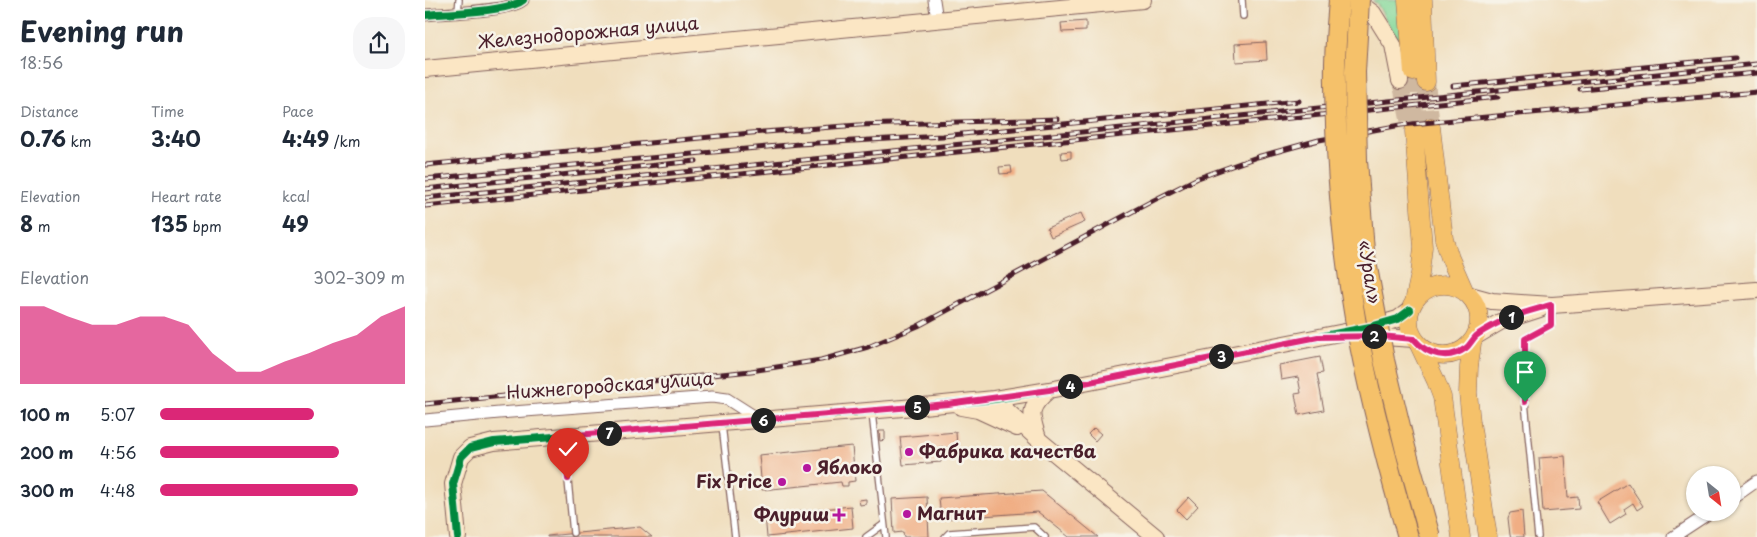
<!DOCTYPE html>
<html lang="en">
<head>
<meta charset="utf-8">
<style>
	body { margin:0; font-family:"Playpen Sans",sans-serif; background:#f6f6f7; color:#1f2937; height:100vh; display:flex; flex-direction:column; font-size:19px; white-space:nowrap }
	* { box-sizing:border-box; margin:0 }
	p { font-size:16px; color:#747a83 }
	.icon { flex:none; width:28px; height:28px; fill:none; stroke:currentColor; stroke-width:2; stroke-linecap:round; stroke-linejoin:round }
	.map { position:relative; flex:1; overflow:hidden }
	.side { display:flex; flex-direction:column; background:#fff; width:425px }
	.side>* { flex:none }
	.needle { width:32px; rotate:150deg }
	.controls { position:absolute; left:1261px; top:466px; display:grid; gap:10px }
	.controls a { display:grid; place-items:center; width:55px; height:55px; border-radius:50%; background:#fff; box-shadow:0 1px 4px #0004; font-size:25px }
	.pin { position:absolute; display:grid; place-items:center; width:42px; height:42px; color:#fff; margin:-51px -21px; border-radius:50% 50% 50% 0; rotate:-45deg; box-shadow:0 0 5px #0007 }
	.pin .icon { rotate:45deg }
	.km { position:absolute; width:25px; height:25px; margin:-12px; border-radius:50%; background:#222; color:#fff; font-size:14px; line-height:25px; text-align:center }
	.round { display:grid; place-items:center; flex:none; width:52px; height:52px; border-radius:20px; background:#f6f6f7 }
	.head { display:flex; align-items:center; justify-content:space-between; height:85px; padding:0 20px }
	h1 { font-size:28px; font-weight:700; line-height:38px }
	.metrics { display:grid; grid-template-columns:repeat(3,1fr); gap:8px; height:85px; padding:5px 20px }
	.metrics div { display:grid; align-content:center }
	.metrics b { font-size:21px; font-weight:700 }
	.metrics small { font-size:14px; font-weight:400 }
	.metrics p { font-size:14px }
	.chart { height:140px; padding:10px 20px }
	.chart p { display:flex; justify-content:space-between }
	.chart svg { width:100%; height:90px; margin-top:5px; fill:#db2777; opacity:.7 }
	ul { padding:0 20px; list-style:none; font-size:16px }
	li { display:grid; grid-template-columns:80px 60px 1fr; align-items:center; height:38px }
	li i { height:12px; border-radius:6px; background:#db2777 }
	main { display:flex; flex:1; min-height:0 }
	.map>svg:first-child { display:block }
</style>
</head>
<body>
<main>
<section class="side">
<div class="head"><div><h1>Evening run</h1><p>18:56</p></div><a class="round"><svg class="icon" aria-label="share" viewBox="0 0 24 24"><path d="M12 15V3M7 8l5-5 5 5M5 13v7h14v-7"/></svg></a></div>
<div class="metrics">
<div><p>Distance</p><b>0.76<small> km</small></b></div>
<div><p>Time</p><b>3:40</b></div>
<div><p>Pace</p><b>4:49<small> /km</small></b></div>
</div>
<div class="metrics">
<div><p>Elevation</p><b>8<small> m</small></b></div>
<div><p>Heart rate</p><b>135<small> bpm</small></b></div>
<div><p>kcal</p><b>49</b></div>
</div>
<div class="chart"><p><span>Elevation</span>302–309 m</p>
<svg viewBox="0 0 160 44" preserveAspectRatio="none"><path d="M0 44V6L10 6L20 11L30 15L40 15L50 11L60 11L70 15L80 29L90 38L100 38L110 33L120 29L130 24L140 20L150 11L160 6V44z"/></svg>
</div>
<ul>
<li><b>100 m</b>5:07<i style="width:63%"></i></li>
<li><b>200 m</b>4:56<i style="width:73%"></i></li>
<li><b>300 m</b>4:48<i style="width:81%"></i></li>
</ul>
</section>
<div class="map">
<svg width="1332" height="537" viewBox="0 0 1332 537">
	<rect width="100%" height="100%" fill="#f7f3e8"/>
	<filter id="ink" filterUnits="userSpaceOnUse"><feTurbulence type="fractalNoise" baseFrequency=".02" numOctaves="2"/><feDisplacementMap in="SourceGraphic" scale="10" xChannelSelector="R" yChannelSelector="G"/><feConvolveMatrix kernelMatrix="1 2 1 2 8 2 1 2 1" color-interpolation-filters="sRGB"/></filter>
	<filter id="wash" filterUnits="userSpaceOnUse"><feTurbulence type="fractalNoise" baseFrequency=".0096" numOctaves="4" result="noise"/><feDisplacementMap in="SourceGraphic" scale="20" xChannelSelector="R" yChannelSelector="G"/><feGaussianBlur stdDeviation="1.12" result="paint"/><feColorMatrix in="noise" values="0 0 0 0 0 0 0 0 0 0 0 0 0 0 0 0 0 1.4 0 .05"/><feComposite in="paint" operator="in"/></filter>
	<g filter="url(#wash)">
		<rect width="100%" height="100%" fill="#f0debd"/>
		<path fill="#85d89a" stroke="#687c62" d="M947,0h28l3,51 -26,-47z"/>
		<g id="blocks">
			<path fill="#f0ae84" d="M661,21v10l-24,1 -1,-9z
				M841,42l1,18 -31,2 -1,-18z
				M646,151v7l-9,1 -1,-7z
				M586,166l1,7 -12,1 -1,-7z
				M656,213l4,9 -34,15 -4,-9z
				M895,357l3,16 -6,1 7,36 -25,5 -4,-21 6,-1 -3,-16 -17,3 -2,-15z
				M669,428l7,6 -6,7 -7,-7z
				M454,431h6v9l-5,1z
				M531,432l1,15 -18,1 2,14 -38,3 -3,-28z
				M427,446l3,35 -7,1v4h-6l-1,-4 -79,8 -3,-35z
				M1140,456l3,42 10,-1 1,12 -36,3 -4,-54z
				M1203,483l15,23 -6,4 -4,-7 -9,6 2,5 -16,10 -13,-22z
				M617,491l56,46h-29l-31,-25 -97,7 -2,-21z
				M502,497l2,40h-25l-1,-5 -9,1 -2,-34z
				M764,497l9,9 -12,13 -9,-9z
				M441,499v5l-6,1 -1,-5z
				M426,506l2,22 -86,9 -2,-22z
				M1097,511l2,26h-13l-1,-2 -2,-17 2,-5z
				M215,527l12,10h-105v-1z"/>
		</g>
	</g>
	<g filter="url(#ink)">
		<use href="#blocks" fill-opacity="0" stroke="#84625e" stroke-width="1"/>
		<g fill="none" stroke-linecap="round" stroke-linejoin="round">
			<path stroke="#cfb8a0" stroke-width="16" stroke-dasharray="16 8" stroke-linecap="butt" d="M975,81l10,47"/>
			<path stroke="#cfb8a0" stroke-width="18" stroke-dasharray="18 9" stroke-linecap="butt" d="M988,76l1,55
				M1001,82l5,45"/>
			<defs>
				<path id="lane" d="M817,0l1,16
					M33,12l1,-12
					M447,413l14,124
					M297,425l13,112
					M139,438l9,95
					M441,537l18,-13
					M520,537l4,-4 85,-6 11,10
					M1113,537l-13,-135v-63l26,-14 1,-20"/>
				<path id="street" d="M509,0l3,20
					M0,15c21,-2 84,-3 98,-15
					M0,420l74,-7 213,-16 15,2 33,21
					M1308,498l24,-17
					M1248,537l38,-25"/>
				<path id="secondary" d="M930,0l18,13 20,32 7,36
					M0,69l718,-69
					M1045,295l22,6 60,4 205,-15
					M943,336l46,3
					M1051,336l24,-14 40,-13
					M569,399l45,41 117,97
					M536,407l17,3 39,18
					M613,438c-8,-25 -10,-30 11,-48
					M33,537l-5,-53 8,-27 9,-9 24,-6 409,-34 91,-9 55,-9 321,-63 28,-8 12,-9"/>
				<path id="primary" d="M982,0l6,72
					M998,0l3,82
					M1006,127l13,112 6,19 14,32
					M984 320a35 35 0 1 1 70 0a35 35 0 1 1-70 0Z
					M989,302l6,-28 3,-27 -9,-116
					M1047,343l-3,24 -1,26 3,29 17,115
					M994,345l17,36 6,16 19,140"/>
			</defs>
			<use href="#lane" stroke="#84625e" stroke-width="8"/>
			<use href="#street" stroke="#84625e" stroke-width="13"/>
			<use href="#secondary" stroke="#84625e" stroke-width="18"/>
			<use href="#primary" stroke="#84625e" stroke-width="19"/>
			<use href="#lane" stroke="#fff" stroke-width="5.5"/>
			<use href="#street" stroke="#fff" stroke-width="11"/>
			<use href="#secondary" stroke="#fbe6c4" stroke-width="16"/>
			<use href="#primary" stroke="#f5c16b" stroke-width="18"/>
			<defs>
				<path id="rail" d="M1028,86l282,-28
					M1155,89l177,-16
					M0,165l326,-32 108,-8 198,-6
					M0,179l374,-35 143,-8 357,-35
					M0,189l271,-28
					M0,198l1332,-134
					M0,206l1073,-109
					M0,404l326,-33 70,-11 47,-13 50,-21 236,-126 44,-22 59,-21 62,-17 82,-15 356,-33"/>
			</defs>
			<use href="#rail" stroke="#4a1f2b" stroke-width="5"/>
			<use href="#rail" stroke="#f7f3e8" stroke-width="3" stroke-dasharray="9" stroke-linecap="butt"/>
			<defs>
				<path id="highway-bridge" d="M914,0c-2,27 -5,56 -4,83 1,80 7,162 21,241 13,72 32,143 52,213
					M934,0l-4,72 2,88 7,91 20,109 22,91 24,86"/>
			</defs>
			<use href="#highway-bridge" stroke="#84625e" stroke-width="22" stroke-linecap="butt"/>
			<use href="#highway-bridge" stroke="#f5c16b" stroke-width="20"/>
			<defs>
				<path id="cycleway" d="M0,15c21,-2 84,-3 98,-15
					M33,537l-5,-53 8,-27 9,-9 24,-6 409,-34 91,-9 55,-9 321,-63 28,-8 12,-9"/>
			</defs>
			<use href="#cycleway" stroke="#f7f3e8" stroke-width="11"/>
			<use href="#cycleway" stroke="#00873e" stroke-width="8"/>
		</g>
	</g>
	<g fill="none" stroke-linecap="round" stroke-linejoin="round" filter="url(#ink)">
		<defs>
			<path id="route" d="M143,479l-4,-43 384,-32 101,-14 269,-53 62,-1 34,3c13,16 34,22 52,9 4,-3 6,-8 10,-12 6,-5 16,-10 24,-14 16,-8 34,-12 51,-17v20l-26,14v63"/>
		</defs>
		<use href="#route" stroke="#fff" stroke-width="10"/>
		<use href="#route" stroke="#db2777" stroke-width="6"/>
	</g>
	<g fill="#b5179e" stroke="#f7f3e8" stroke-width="2">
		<circle cx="484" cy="452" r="5"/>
		<circle cx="382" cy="468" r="5"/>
		<circle cx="357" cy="482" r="5"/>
		<circle cx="482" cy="514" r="5"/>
		<path d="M411.5 507.5h5v5h5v5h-5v5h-5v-5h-5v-5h5z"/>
	</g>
	<g text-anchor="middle" stroke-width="5" stroke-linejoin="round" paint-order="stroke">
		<g font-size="18" fill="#4a1f2b" stroke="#f7f3e8">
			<text transform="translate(163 33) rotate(-5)" y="6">Железнодорожная улица</text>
			<text transform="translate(944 272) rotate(81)" y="6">«Урал»</text>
			<text transform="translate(185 386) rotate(-4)" y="6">Нижнегородская улица</text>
		</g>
		<g font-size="18" font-weight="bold" fill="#4a1f2b" stroke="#f7f3e8" text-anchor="start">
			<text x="494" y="458">Фабрика качества</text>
			<text x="392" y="474">Яблоко</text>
			<text x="347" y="488" text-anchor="end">Fix Price</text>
			<text x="492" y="520">Магнит</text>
			<text x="404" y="521" text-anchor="end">Флуриш</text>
		</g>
	</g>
</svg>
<div class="controls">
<a><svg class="needle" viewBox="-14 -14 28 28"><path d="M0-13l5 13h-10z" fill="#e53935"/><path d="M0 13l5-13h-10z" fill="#747a83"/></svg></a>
</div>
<div class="pin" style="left:1100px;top:402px;background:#1e9e55"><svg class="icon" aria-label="arrive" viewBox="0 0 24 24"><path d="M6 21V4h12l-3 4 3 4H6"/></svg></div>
<div class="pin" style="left:143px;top:479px;background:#d93025"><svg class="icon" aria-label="check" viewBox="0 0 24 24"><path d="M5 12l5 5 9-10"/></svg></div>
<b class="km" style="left:1086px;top:317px">1</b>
<b class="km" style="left:949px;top:336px">2</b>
<b class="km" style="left:796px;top:356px">3</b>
<b class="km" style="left:645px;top:386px">4</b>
<b class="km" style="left:492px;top:407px">5</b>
<b class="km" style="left:338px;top:420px">6</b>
<b class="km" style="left:184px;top:433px">7</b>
</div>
</main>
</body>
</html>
